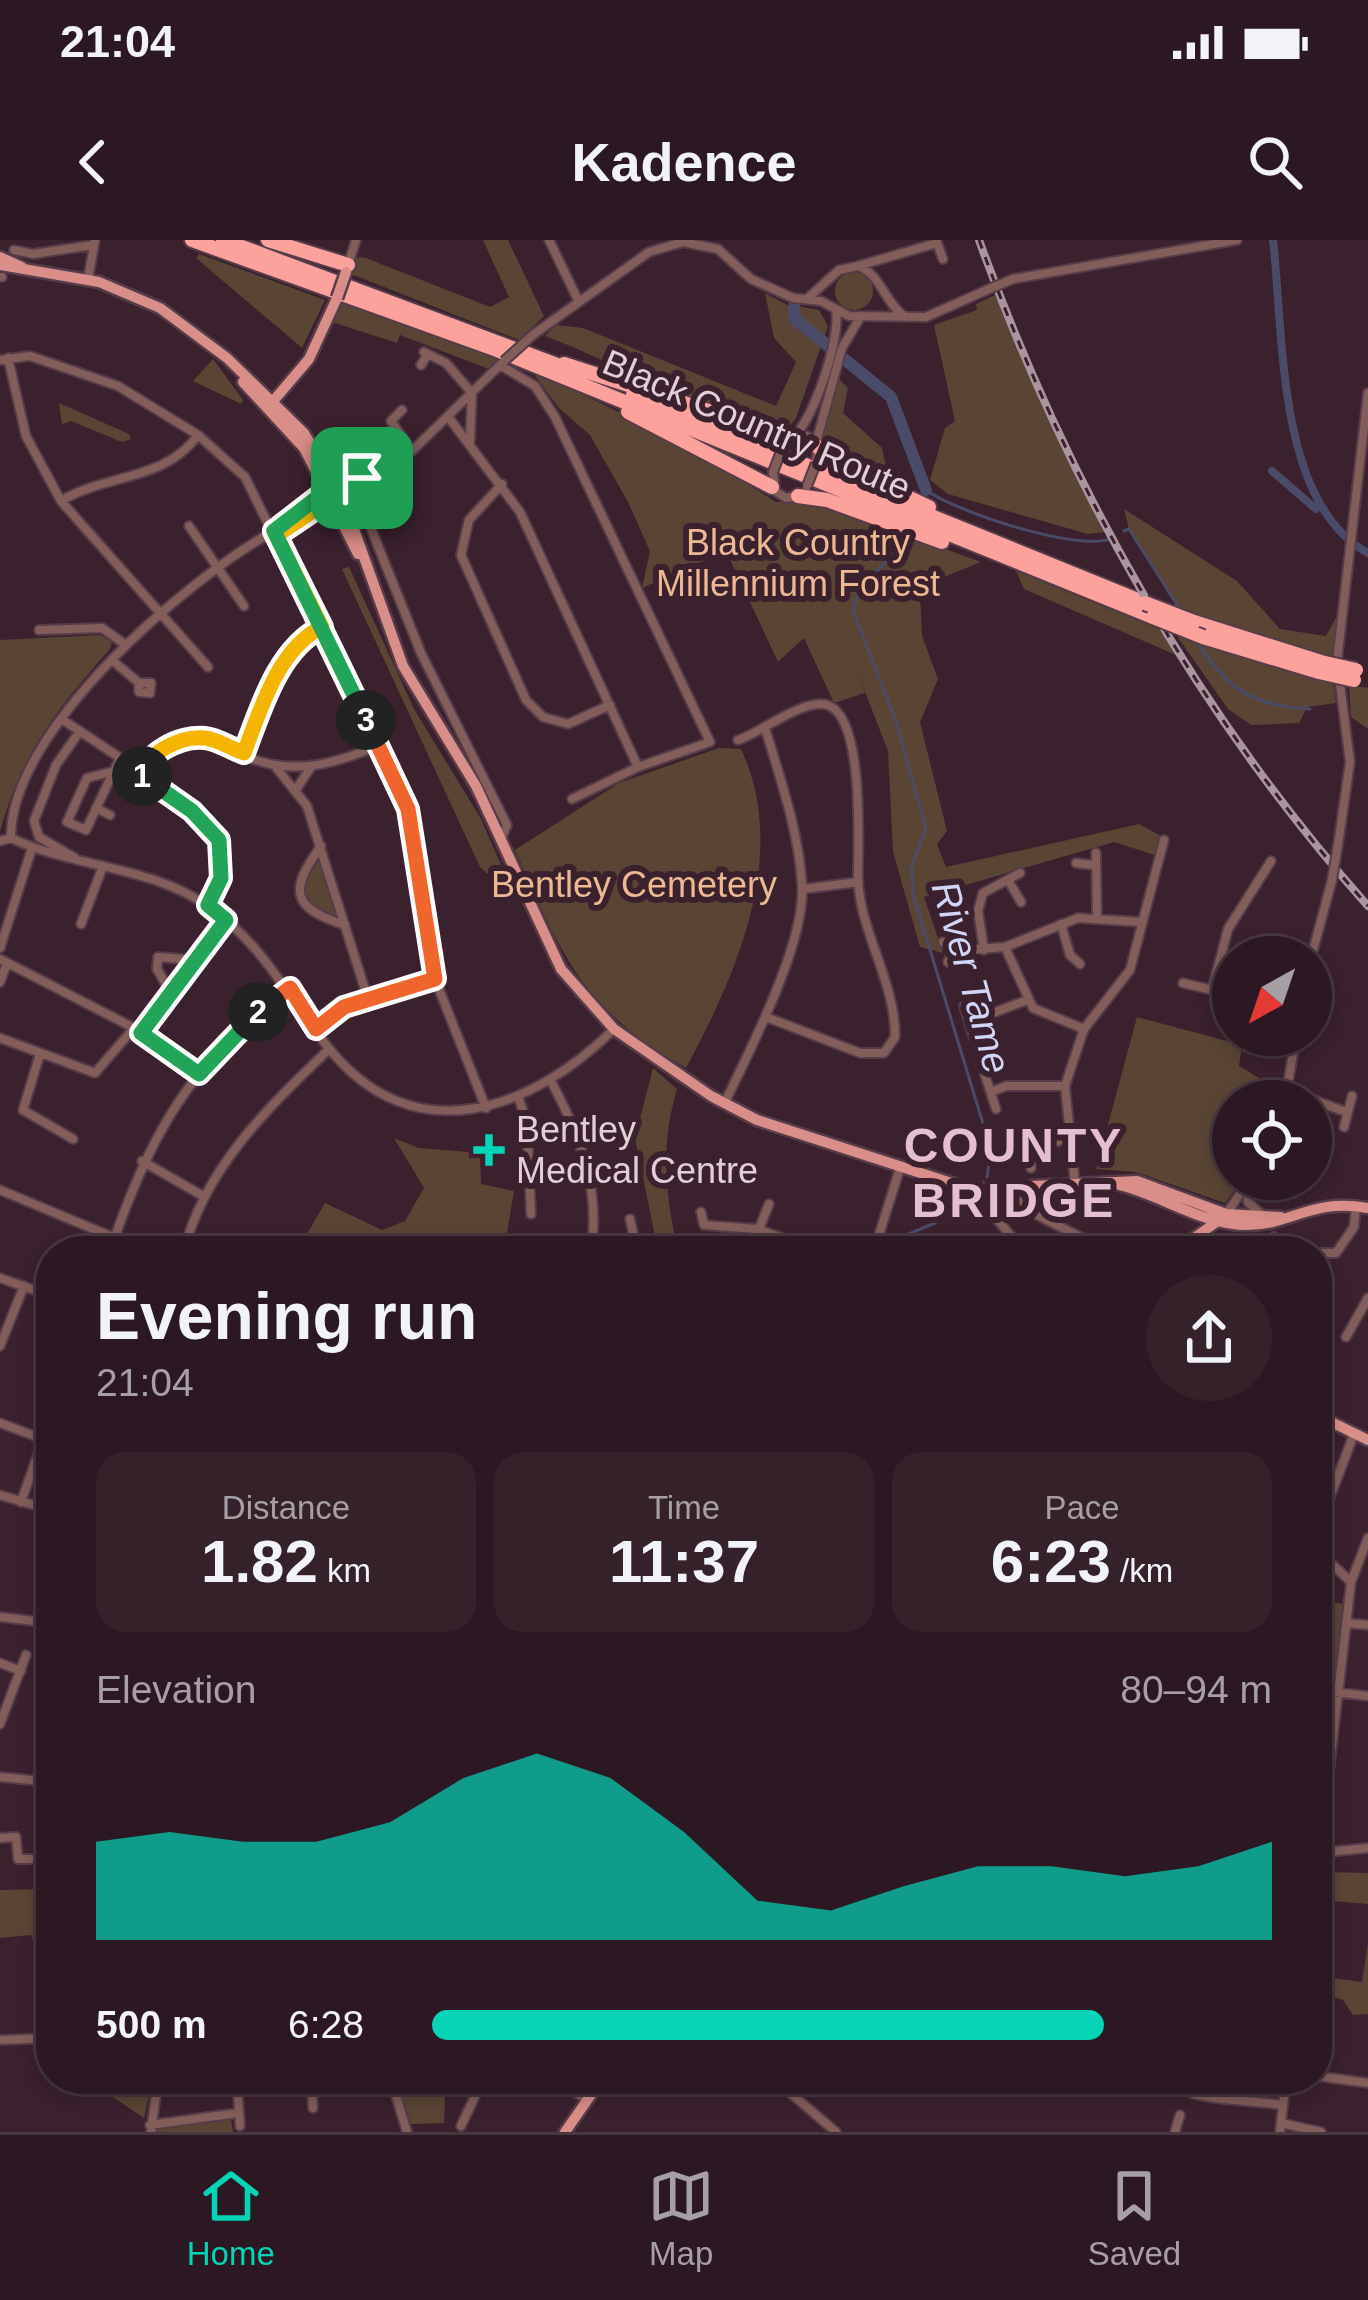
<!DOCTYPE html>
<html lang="en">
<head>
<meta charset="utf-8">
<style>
	body { margin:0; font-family:Helvetica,sans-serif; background:#34212a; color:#f1f3f6; height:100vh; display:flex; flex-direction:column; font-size:45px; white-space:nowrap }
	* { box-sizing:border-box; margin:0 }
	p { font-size:39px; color:#a6a0a5 }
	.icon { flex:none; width:66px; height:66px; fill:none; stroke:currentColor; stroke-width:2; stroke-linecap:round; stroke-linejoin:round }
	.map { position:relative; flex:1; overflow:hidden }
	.sheet { position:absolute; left:36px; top:996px; width:1296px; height:858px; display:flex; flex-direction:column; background:#2c1822; border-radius:48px; box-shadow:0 6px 18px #0003,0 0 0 3px #483740 }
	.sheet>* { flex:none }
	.needle { width:78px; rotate:220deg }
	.controls { position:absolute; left:1212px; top:696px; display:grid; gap:24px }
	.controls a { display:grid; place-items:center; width:120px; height:120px; border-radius:50%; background:#2c1822; box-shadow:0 6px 18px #0003,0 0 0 3px #483740; font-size:60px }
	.pin { position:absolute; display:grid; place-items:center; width:102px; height:102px; color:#fff; margin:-51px; border-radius:24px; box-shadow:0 6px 18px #0006 }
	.km { position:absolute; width:60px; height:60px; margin:-30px; border-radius:50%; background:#222; color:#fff; font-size:33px; line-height:60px; text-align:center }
	.round { display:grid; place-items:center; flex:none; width:126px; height:126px; border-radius:63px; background:#34212a }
	.summary { display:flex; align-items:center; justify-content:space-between; height:204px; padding:0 60px }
	h1 { font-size:66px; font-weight:700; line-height:90px }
	.stats { display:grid; grid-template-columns:repeat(3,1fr); gap:18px; height:204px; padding:12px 60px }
	.stats div { display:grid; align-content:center; border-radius:30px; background:#34212a; text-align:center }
	.stats b { font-size:60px; font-weight:700 }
	.stats small { font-size:33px; font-weight:400 }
	.stats p { font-size:33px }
	.chart { height:336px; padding:24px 60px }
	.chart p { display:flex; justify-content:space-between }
	.chart svg { width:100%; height:216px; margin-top:12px; fill:#05d5b6; opacity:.7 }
	ul { padding:0 60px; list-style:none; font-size:39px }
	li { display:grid; grid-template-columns:192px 144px 1fr; align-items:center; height:90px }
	li i { height:30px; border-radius:15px; background:#05d5b6 }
	.status { display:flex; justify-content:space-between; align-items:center; height:84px; padding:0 60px; background:#2c1822; direction:ltr }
	.status svg { height:33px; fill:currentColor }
	header { display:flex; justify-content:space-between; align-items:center; height:156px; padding:0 60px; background:#2c1822; font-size:54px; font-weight:700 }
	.tabs { display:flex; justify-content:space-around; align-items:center; height:168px; border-top:3px solid #483740; background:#2c1822; font-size:33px; color:#a6a0a5 }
	.tabs a { display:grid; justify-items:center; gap:6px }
	.tabs .current { color:#05d5b6 }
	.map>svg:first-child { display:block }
</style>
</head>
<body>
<div class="status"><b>21:04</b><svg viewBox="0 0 49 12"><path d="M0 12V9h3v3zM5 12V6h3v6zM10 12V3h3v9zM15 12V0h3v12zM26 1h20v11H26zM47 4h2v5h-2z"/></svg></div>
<header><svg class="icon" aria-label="back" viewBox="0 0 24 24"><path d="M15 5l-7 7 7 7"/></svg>Kadence<svg class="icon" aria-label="search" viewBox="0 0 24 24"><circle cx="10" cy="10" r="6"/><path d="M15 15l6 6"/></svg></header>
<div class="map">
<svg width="1368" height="1892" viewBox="0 0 1368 1892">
	<rect width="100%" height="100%" fill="#3b202e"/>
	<path fill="#5a4535" d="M483,0h25l36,76 -25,24 -168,-66 4,-17 11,1 124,49 19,-10z
		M199,14l126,46 -23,48 -106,-90z
		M835 51a19 19 0 1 1 38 0a19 19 0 1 1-38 0Z
		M765,53l26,14 1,14 6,-3 -1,-12 22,4 9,16 -32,92 -8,10c-86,-8 -163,-63 -243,-92l11,-11 27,3 193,78 20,-44 -22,-24z
		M995,55l51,120 59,117 -17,2 -140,-40 -18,-14 15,-52 10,-7 -21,-96 43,-15 -1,-6z
		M343,59l159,58 -13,12 -89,-34 -3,8 -65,-21z
		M213,119l30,41 -2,4 -48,-23z
		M543,135l133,65 100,62 38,-1 167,61 -42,17 -19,16 2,41 16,43 -18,43 27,109 -10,13 9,23 193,-43 22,12 -6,19 -41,-13 -190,55 19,56 -23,-6 -27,-95 -5,-101 -33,-85 10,27 -31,10 -30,-65 -26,24 -52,-111 -84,37 8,-37 -22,-49 -38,-67 -31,-27 -24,-32z
		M839,139l9,9 -5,25 39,35 7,32 -64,-31 -3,-12z
		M59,163l70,31 2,5 -9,3 -51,-21 -9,3z
		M1124,269l113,72 43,48 46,7 11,-20 -5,43 -151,-46 -52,-84z
		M349,327l65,142 67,110 24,55 -13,4 -12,-11 -138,-298z
		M1016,331l143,58 17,26 -152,-66z
		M100,395l12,7 -2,7c-54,61 -89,105 -110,183v-192z
		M1177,396l156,47 3,20 -29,4 -8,16 -48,2 -23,-16z
		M1349,445l19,3v41l-17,-12z
		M719,508l22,1c49,105 -4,224 -55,319 -106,-60 -125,-115 -171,-218l104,-67z
		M318,621l2,2 19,56c-24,-7 -36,-14 -36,-40z
		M1137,777l105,28 -3,21 40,24 -4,11h-42v78h10l-18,24 -89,-31 -40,-3z
		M653,828l24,21c-17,57 -12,104 1,162h-20l-23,-113z
		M394,898l25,10 61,5 1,31 33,7 -10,60h-207l28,-48 57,27 23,-9 19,-33z
		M1317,1360l26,4 -7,62 -19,-2z
		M1323,1632l45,1v31l-48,-4z
		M51,1649v103l-20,-57 -31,3v-48z
		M1368,1703v71l-15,1 -10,-15 -10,-3 -1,-13 -15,-8 45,6z
		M86,1839h67l-9,39z
		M396,1839h28l21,11 -1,33 -33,1z
		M231,1879l2,13h-79l2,-3z"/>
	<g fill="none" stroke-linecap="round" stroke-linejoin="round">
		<path stroke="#494b68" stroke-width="3" d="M925,260l1,-10c30,22 154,63 187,48
			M1124,291l5,-2 52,82
			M909,299l-49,49 -7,22 43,111 30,108 -14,36 1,29 78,256 -4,27
			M1197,401c29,48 56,65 113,68
			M886,1011l13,-13 36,-15"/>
		<path stroke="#494b68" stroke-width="8" d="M1273,0c11,93 3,263 95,313
			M1272,231l44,38"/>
		<path stroke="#494b68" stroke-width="12" d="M794,65l1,14 96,78 35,93"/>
		<defs>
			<path id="minor" d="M549,0l29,60
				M936,0l7,19
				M14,10l19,4 60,-9
				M348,25l8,-25
				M858,26l79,-23
				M0,37h2
				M88,39l7,-39
				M1013,39l224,-39
				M807,59l32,-29 19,-4c23,8 26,36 46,50
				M534,94l115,-82 34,-10 35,7 33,30 42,19 28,3 28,15 77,1 63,-28
				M424,112l22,11 26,30 -2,48
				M8,118l18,78 35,65 147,166
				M0,120l30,-4 88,30 80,49 47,42 163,332 27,170 51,129
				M421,125l7,-11
				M500,125l35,21 20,31 155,325 -72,25 -66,32
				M402,170l-11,11 21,30
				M449,178l71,94 118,255
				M794,196c20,-17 47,-99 42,-126
				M816,203l26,-95 19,-32
				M782,209l9,-11 16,-2 11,11 -2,16
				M773,232l2,19 11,7 12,-2
				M502,244l-33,36 -8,35 65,145 17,17 25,7 42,-19
				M61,261c46,-28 103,-19 137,-66
				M189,286l55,80
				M370,286l51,127 86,172 -6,14
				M275,289l52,-38 53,-19 32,-21 89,-87
				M39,390l63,-2 24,17
				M112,420l27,23v9l11,1 1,-10h-12
				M63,480c31,21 146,93 156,122 9,23 0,44 -12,63
				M738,500c23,-7 69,-45 92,-34 34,17 28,136 28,169 0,54 38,107 37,162l-11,16h-24l-94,-36
				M244,513c17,-45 33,-104 78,-126
				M274,525l33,41 61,193
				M114,531l-27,7 -20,44 19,8 33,-70
				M139,534c54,-64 75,-20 136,-9 36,6 71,-5 103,-20
				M297,548l14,-21
				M96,568l14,7
				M11,598c-2,-107 177,-260 263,-307h9l79,-53
				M0,601l11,-3c63,30 139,27 198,69 54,37 79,90 118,139 86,109 205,64 287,-17
				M1338,605l12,-83 -13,-101 31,-268
				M321,606c-33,45 -29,62 24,79
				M1096,613l1,62
				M75,618l-36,-21 -5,-16 22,-56 24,-34
				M1076,623l17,2
				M1008,640l13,22
				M803,649l55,-7
				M81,684l22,-58
				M1061,684l9,31 10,9
				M943,702l10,9 -5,11
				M1005,707l28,61 51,21
				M0,708l32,-100
				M984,710l-6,-39 5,-18 37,-20
				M953,711l52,-4 73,-29 63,4
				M1311,718l21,-78
				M0,719l134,69 65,46
				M0,742l7,-19
				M1183,743l50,12
				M1212,750l16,-61 43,-68
				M171,753l-14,-24 1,-12 38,3
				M964,766l10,32
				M969,782l58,-22
				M316,789l28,-21 91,-29
				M141,793l85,-113
				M0,798l95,35 39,-45
				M40,814l-17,56 50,29
				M985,835l11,34
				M552,843c28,53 49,107 39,168
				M1289,851l57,21
				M991,852l15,-6h59
				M519,859l8,24 4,91
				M1285,861l11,-66
				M725,862c25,-52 81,-160 77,-217 -3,-52 -21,-104 -36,-154
				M1344,887l8,-31
				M1029,910l2,18
				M1018,913l51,-15
				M142,921l61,35
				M1075,943l-10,-97 19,-57 46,-59 34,-130
				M1247,947l1,15 13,12
				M0,950l115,48
				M1009,951c22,29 65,38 95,60
				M701,972l3,13 53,4 61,22
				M1227,973l23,-34
				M994,976l30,35
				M630,979l7,32
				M759,989l10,-25
				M1274,997l2,14
				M110,1011c40,-116 79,-188 180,-262
				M184,1011c21,-84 85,-144 145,-202
				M874,1011l26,-83
				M1317,1013h19l18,-26 2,-21
				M0,1038l51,18
				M1346,1097l22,-39
				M0,1106l24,-60
				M0,1183l43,16
				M1317,1196l10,-14
				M0,1255l51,15
				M21,1262l30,-84
				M1317,1291l37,-97
				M1317,1310l34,32
				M0,1377l51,6
				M1346,1383l22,2
				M0,1423l21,8
				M1317,1450l51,6
				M0,1484l26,-69
				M0,1537l51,5
				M42,1540l9,-26
				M0,1598l16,-1 2,22h12
				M1317,1613l51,-5
				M44,1614h7
				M1317,1635l34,-293 17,-44
				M0,1800l51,-2
				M1317,1836l51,7
				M391,1839l16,53
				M557,1839l28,20
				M774,1839l62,53
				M1191,1839l1,14c16,7 68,8 90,12
				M238,1856l2,30
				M313,1868l-1,-15 67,-14
				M1281,1883l40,9
				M150,1885l88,-12
				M461,1886l22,-47
				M151,1892l7,-53
				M1175,1892l5,-17
				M1280,1892l6,-53"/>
			<path id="major" d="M0,17l22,10
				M0,25l99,17 61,26 67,50 77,75 37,60 62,173 73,120 85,183 53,60 97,67 46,24 213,69 167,-8 89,33 55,3
				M243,142l61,66 54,106
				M269,166l40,-47 28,-61
				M1119,945c42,10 84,40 128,40 45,0 63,-27 121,-17
				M1176,1011l46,-33
				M1317,1175l51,25
				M565,1892l37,-53"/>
			<path id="highway" d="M192,0l305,110 656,267
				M223,0l345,129
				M268,0l80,25
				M564,124l227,74
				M633,155l512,208
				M628,172l144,75
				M818,207l26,20 85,40
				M798,256l29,4 115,42
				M1194,382l127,40
				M1203,397l116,35"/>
		</defs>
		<use href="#minor" stroke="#563c49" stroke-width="12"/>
		<use href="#major" stroke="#563c49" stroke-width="15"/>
		<use href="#highway" stroke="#563c49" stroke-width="18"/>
		<use href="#minor" stroke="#825d5a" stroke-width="8"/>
		<use href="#major" stroke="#da8e89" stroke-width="10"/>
		<use href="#highway" stroke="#fca19c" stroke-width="14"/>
		<defs>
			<path id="rail" d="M979,0c87,242 218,474 389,666"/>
		</defs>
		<use href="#rail" stroke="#aa959f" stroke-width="8"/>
		<use href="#rail" stroke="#3b202e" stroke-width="3" stroke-dasharray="9" stroke-linecap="butt"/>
		<defs>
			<path id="minor-bridge" d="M989,49l24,-10
				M504,121l30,-27
				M773,232l9,-23
				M807,246l9,-23
				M1332,640l6,-35"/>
			<path id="major-bridge" d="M337,58l9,-26"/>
			<path id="highway-bridge" d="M1145,363l49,19
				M1153,377l50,20
				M1321,422l35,8
				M1319,432l35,8"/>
		</defs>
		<use href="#minor-bridge" stroke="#563c49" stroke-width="12" stroke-linecap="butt"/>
		<use href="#major-bridge" stroke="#563c49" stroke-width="15" stroke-linecap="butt"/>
		<use href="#highway-bridge" stroke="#563c49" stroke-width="18" stroke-linecap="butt"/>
		<use href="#minor-bridge" stroke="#825d5a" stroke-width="8"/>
		<use href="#major-bridge" stroke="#da8e89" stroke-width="10"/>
		<use href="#highway-bridge" stroke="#fca19c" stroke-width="14"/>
	</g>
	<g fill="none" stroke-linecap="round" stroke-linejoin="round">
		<defs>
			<path id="split-1" d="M142,536c2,-21 38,-41 63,-38 12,1 27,11 39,15 17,-45 34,-104 78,-126l-48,-96h9l79,-53"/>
			<path id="split-2" d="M142,536l50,35 27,29 2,38 -13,27 18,15 -85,113 58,41 59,-62"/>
			<path id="split-3" d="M258,772l32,-24 26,41 28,-22 91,-28 -27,-170 -42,-89"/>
			<path id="split-4" d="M362,238l-35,12 -53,41 92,189"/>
		</defs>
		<use href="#split-1" stroke="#fff" stroke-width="24"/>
		<use href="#split-2" stroke="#fff" stroke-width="24"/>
		<use href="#split-3" stroke="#fff" stroke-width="24"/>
		<use href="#split-4" stroke="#fff" stroke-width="24"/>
		<use href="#split-1" stroke="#f5b400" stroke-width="15"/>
		<use href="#split-2" stroke="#22a559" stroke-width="15"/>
		<use href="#split-3" stroke="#f0652b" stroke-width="15"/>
		<use href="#split-4" stroke="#22a559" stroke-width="15"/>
	</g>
	<path fill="#05d5b6" stroke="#3b202e" stroke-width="4.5" d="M483 892h12v12h12v12h-12v12h-12v-12h-12v-12h12z"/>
	<g text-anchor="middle" stroke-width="12" stroke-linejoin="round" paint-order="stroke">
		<g font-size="36" fill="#e1ced6" stroke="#3b202e">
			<text transform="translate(757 184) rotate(23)" y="13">Black Country Route</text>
		</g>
		<g font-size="36" fill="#edb992" stroke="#3b202e">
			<text x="798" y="315">Black Country<tspan x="798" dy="41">Millennium Forest</tspan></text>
			<text x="634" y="657">Bentley Cemetery</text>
		</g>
		<g font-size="36" fill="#e1ced6" stroke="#3b202e" text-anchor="start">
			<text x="516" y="902">Bentley<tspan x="516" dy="41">Medical Centre</tspan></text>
		</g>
		<g font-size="39" font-style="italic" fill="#d1d5f7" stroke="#3b202e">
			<text transform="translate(972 737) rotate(74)" y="14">River Tame</text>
		</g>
		<g font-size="48" font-weight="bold" letter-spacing="3" fill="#e4bfd0" stroke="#3b202e">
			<text x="1014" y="922">COUNTY<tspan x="1014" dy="55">BRIDGE</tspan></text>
		</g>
	</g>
</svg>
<div class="controls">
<a><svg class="needle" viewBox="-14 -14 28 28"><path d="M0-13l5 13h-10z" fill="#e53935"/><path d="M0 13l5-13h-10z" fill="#a6a0a5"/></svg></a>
<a><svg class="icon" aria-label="locate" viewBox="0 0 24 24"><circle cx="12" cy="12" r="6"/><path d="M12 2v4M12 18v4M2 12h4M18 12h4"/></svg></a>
</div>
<div class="pin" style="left:362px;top:238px;background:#1e9e55"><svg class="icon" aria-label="arrive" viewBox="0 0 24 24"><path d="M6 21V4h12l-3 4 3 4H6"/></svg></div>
<b class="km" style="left:142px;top:536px">1</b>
<b class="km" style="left:258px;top:772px">2</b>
<b class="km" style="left:366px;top:480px">3</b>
<section class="sheet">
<div class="summary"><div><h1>Evening run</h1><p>21:04</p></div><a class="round"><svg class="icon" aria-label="share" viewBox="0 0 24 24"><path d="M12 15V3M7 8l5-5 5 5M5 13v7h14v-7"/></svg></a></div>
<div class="stats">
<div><p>Distance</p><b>1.82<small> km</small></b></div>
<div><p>Time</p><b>11:37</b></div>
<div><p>Pace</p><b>6:23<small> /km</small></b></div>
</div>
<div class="chart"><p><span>Elevation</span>80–94 m</p>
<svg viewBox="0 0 160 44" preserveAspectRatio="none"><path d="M0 44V24L10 22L20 24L30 24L40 20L50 11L60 6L70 11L80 22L90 36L100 38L110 33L120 29L130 29L140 31L150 29L160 24V44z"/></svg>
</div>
<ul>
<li><b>500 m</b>6:28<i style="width:80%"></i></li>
</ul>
</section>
</div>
<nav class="tabs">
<a class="current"><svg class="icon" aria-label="home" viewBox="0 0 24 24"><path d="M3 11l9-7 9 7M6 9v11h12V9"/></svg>Home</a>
<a><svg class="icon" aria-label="map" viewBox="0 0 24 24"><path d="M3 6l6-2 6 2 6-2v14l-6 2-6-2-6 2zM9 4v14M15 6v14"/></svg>Map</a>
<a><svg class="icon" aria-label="saved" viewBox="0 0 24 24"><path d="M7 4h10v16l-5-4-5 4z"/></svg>Saved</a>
</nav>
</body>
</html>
